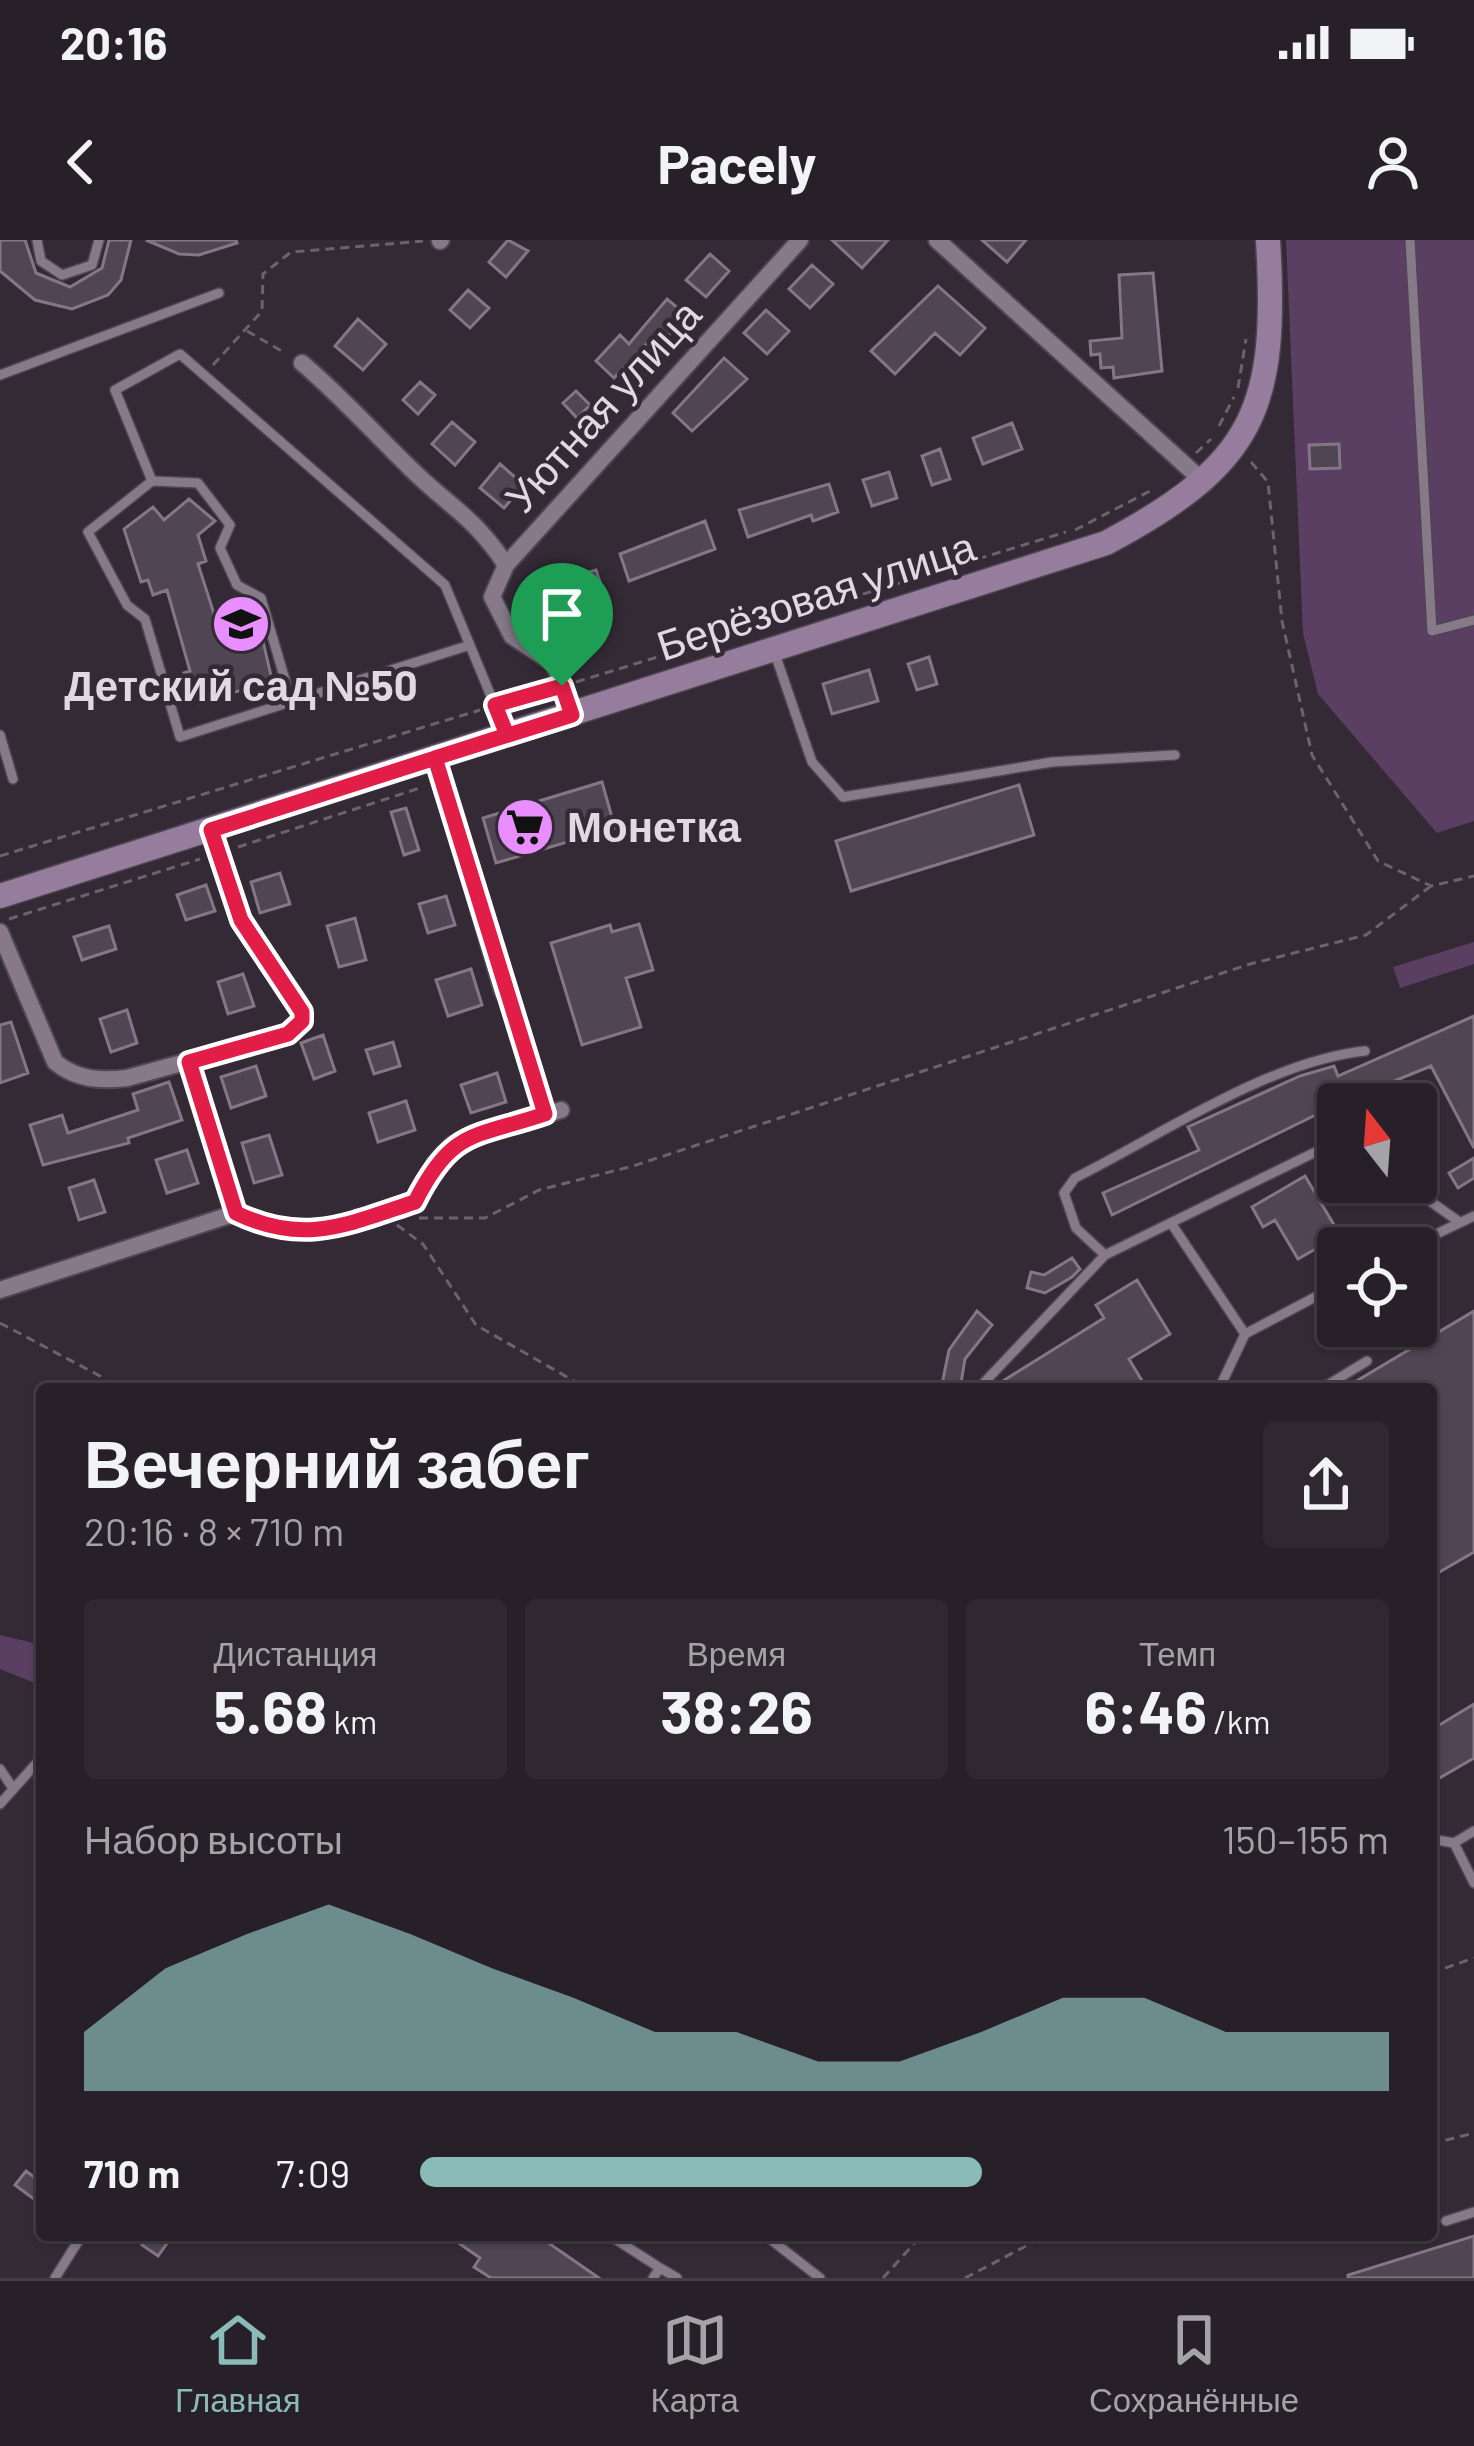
<!DOCTYPE html>
<html lang="ru">
<head>
<meta charset="utf-8">
<style>
	body { margin:0; font-family:Barlow,sans-serif; background:#2f2830; color:#f1f3f6; height:100vh; display:flex; flex-direction:column; font-size:45px; white-space:nowrap }
	* { box-sizing:border-box; margin:0 }
	p { font-size:39px; color:#a4a3a8 }
	.icon { flex:none; width:66px; height:66px; fill:none; stroke:currentColor; stroke-width:2; stroke-linecap:round; stroke-linejoin:round }
	.map { position:relative; flex:1; overflow:hidden }
	.drawer { position:absolute; left:36px; top:1143px; width:1401px; height:858px; display:flex; flex-direction:column; background:#272028; border-radius:12px; box-shadow:0 3px 9px #0004,0 0 0 3px #433e45 }
	.drawer>* { flex:none }
	.needle { width:78px; rotate:343deg }
	.fabs { position:absolute; left:1317px; top:843px; display:grid; gap:24px }
	.fabs a { display:grid; place-items:center; width:120px; height:120px; border-radius:12px; background:#272028; box-shadow:0 3px 9px #0004,0 0 0 3px #433e45; font-size:60px }
	.pin { position:absolute; display:grid; place-items:center; width:102px; height:102px; color:#fff; margin:-123px -51px; border-radius:50% 50% 50% 0; rotate:-45deg; box-shadow:0 0 12px #0007 }
	.pin .icon { rotate:45deg }
	.round { display:grid; place-items:center; flex:none; width:126px; height:126px; border-radius:12px; background:#2f2830 }
	.headline { display:flex; align-items:center; justify-content:space-between; height:204px; padding:0 48px }
	h1 { font-size:66px; font-weight:700; line-height:90px }
	.figures { display:grid; grid-template-columns:repeat(3,1fr); gap:18px; height:204px; padding:12px 48px }
	.figures div { display:grid; align-content:center; border-radius:12px; background:#2f2830; text-align:center }
	.figures b { font-size:60px; font-weight:700 }
	.figures small { font-size:33px; font-weight:400 }
	.figures p { font-size:33px }
	.chart { height:336px; padding:24px 48px }
	.chart p { display:flex; justify-content:space-between }
	.chart svg { width:100%; height:216px; margin-top:12px; fill:#8bbbb9; opacity:.7 }
	ul { padding:0 48px; list-style:none; font-size:39px }
	li { display:grid; grid-template-columns:192px 144px 1fr; align-items:center; height:90px }
	li i { height:30px; border-radius:15px; background:#8bbbb9 }
	.status { display:flex; justify-content:space-between; align-items:center; height:84px; padding:0 60px; background:#272028; direction:ltr }
	.status svg { height:33px; fill:currentColor }
	header { display:flex; justify-content:space-between; align-items:center; height:156px; padding:0 48px; background:#272028; font-size:54px; font-weight:700 }
	.menu { display:flex; justify-content:space-around; align-items:center; height:168px; border-top:3px solid #433e45; background:#272028; font-size:33px; color:#a4a3a8 }
	.menu a { display:grid; justify-items:center; gap:6px }
	.menu .current { color:#8bbbb9 }
	.map>svg:first-child { display:block }
</style>
</head>
<body>
<div class="status"><b>20:16</b><svg viewBox="0 0 49 12"><path d="M0 12V9h3v3zM5 12V6h3v6zM10 12V3h3v9zM15 12V0h3v12zM26 1h20v11H26zM47 4h2v5h-2z"/></svg></div>
<header><svg class="icon" aria-label="back" viewBox="0 0 24 24"><path d="M15 5l-7 7 7 7"/></svg>Pacely<svg class="icon" aria-label="person" viewBox="0 0 24 24"><circle cx="12" cy="8" r="4"/><path d="M4 21q1-7 8-7t8 7"/></svg></header>
<div class="map">
<svg width="1474" height="2038" viewBox="0 0 1474 2038">
	<rect width="100%" height="100%" fill="#342a36"/>
	<path fill="#5b3f62" d="M1286,0h188v581l-37,12 -119,-139 -15,-61z
		M1474,702v22l-74,24 -7,-21z
		M0,1395l42,10v41l-42,-17z"/>
	<path fill="#504553" stroke="#837786" stroke-width="3" d="M0,0h25l11,33 34,14 32,-19 7,-28h22l-10,40 -13,15 -36,14 -37,-9 -35,-29z
		M146,0h90l1,3 -38,12 -20,-1z
		M508,0l20,11 -22,26 -17,-15z
		M832,0h56l-26,28z
		M982,0h44l-19,22z
		M710,14l19,17 -23,26 -20,-17z
		M812,25l21,19 -23,24 -21,-19z
		M1153,33l9,98 -48,7 -1,-11 -12,1 -1,-14 -9,1 -1,-14 32,-3 -3,-63z
		M938,46l47,42 -25,27 -25,-22 -40,41 -24,-23z
		M468,50l21,18 -19,20 -20,-18z
		M667,59l19,16 -23,27 -8,-7 -41,43 -18,-17 24,-26 9,9z
		M766,70l23,21 -22,23 -23,-21z
		M358,79l28,25 -23,26 -28,-24z
		M724,118l23,21 -55,52 -19,-18z
		M420,142l15,13 -17,19 -15,-14z
		M576,151l14,14 -13,13 -14,-15z
		M452,182l23,20 -20,23 -23,-21z
		M1012,183l10,26 -39,15 -10,-26z
		M1339,204l1,24 -30,1 -1,-24z
		M940,209l10,30 -18,6 -10,-29z
		M500,224l24,21 -20,23 -24,-20z
		M889,232l8,26 -25,8 -9,-26z
		M829,244l9,28 -25,9 -2,-6 -63,22 -9,-27z
		M189,259l26,22 -17,14 8,26 -8,3 18,56 34,-10 9,14 13,56 -73,24 -15,-31 6,-2 -23,-81 -14,5 -5,-15 -7,2 -17,-53 29,-22 11,13z
		M705,281l10,28 -86,32 -9,-27z
		M596,330l8,24 -26,8 -8,-25z
		M929,417l8,27 -20,6 -9,-26z
		M869,430l9,31 -46,13 -9,-30z
		M602,542l13,46 -119,35 -13,-45z
		M1019,545l15,50 -183,56 -15,-50z
		M406,568l13,42 -15,5 -13,-43z
		M280,633l10,31 -30,9 -9,-31z
		M206,645l9,26 -29,9 -9,-25z
		M446,656l9,29 -27,8 -9,-29z
		M355,678l11,42 -27,7 -12,-41z
		M639,684l14,46 -27,8 15,49 -59,18 -31,-102 59,-18 2,7z
		M109,686l7,23 -34,11 -8,-23z
		M471,729l11,36 -34,11 -12,-36z
		M243,734l11,32 -26,8 -10,-32z
		M127,770l10,33 -26,9 -11,-33z
		M1474,776v132l-43,-82 -93,38 -226,111 -9,-22 96,-43 -11,-23 112,-51 34,-10 4,10z
		M11,782l17,51 -28,10v-58z
		M323,795l12,36 -21,8 -13,-36z
		M393,802l7,24 -26,8 -8,-24z
		M256,826l10,30 -35,12 -10,-31z
		M497,833l9,29 -35,11 -10,-28z
		M169,842l13,38 -54,18 1,5 -86,22 -13,-40 32,-10 6,18 70,-23 -5,-16z
		M406,861l9,29 -37,12 -9,-29z
		M269,895l13,40 -28,8 -12,-40z
		M187,910l11,33 -31,10 -11,-33z
		M1474,918v20l-16,10 -9,-15z
		M1305,936l35,59 -42,24 -23,-39 -12,7 -11,-20z
		M94,940l11,32 -26,8 -10,-32z
		M1072,1018l8,11 -8,8 -27,16 -18,-5 4,-16 13,3z
		M1137,1040l33,54 -41,25 18,30h-157l114,-71 -8,-13z
		M977,1071l15,14 -27,34 -5,30h-19l8,-39z
		M1474,1071v241l-43,25v-188h-88z
		M1474,1464v54l-43,25v-53z
		M26,1931l16,12v22l-27,-20z
		M150,1995h23l-15,21 -16,-11z
		M447,1995h90l62,43h-108l-17,-11 6,-9z
		M1474,1996v42h-126v-3z"/>
	<g fill="none" stroke-linecap="round" stroke-linejoin="round">
		<defs>
			<path id="service" d="M37,0l4,21 21,14 30,-10 7,-25
				M1410,0l22,391 42,-11
				M0,135l219,-82
				M152,241l-64,51 39,73 18,14 35,118 290,-92
				M774,411l38,111 31,35 209,-35 123,-7
				M291,460l-30,-102 -24,-13 -17,-37 10,-23 -32,-42 -46,-2 -37,-91 65,-36 265,231 60,145
				M0,495l13,44
				M1403,942l55,39
				M1171,983l74,111
				M1407,1008l67,-32
				M1105,1015l-29,-27 -12,-35 11,-15c86,-43 194,-117 290,-127
				M978,1149l127,-134 233,-114
				M1219,1149l26,-55 93,-49
				M1321,1149l46,-28
				M0,1529l12,18
				M0,1564l42,-47
				M1431,1599l23,4 20,40
				M1454,1603l20,-12
				M1446,1981l28,-9
				M609,1995l51,33
				M765,1995l55,43
				M55,2038l27,-43
				M653,2038l7,-10 17,10"/>
			<path id="minor" d="M937,0l268,243
				M440,1l1,-1
				M302,123c39,33 71,69 107,104 40,40 64,48 97,98l-14,32 20,39 42,28 18,51
				M506,325l294,-325
				M435,518l68,234
				M0,692l55,130c22,18 45,19 72,16l161,-44 14,-13 -3,-19 -58,-82 -30,-90
				M189,822l47,151
				M0,1050l236,-77c68,33 112,12 179,-11l20,-39 17,-18 109,-35"/>
			<path id="secondary" d="M0,656l1106,-353c150,-80 172,-135 162,-303"/>
		</defs>
		<use href="#service" stroke="#4e4651" stroke-width="12"/>
		<use href="#minor" stroke="#4e4651" stroke-width="20"/>
		<use href="#secondary" stroke="#4e4651" stroke-width="27"/>
		<path stroke="#6b626d" stroke-width="3" stroke-dasharray="9 6" stroke-linecap="butt" d="M247,91l38,22
			M213,125l49,-54 1,-37 28,-22 132,-11
			M1238,148l8,-49
			M1219,186l15,-29
			M1196,213l15,-14
			M1251,222l17,20 14,139 30,134 66,106 53,25 43,-10
			M1075,290l77,-40
			M576,442l490,-150
			M507,462l37,-11
			M238,607l185,-60
			M0,616l480,-146
			M9,679l191,-60
			M513,767l27,89
			M419,978h66l54,-28 94,-24 617,-202 116,-29 65,-49
			M397,985l26,19 53,81 112,64
			M0,1083l100,53 15,13
			M1431,1733l43,-15
			M1431,1904l43,-11
			M883,2038l39,-43
			M965,2038l82,-43"/>
		<use href="#service" stroke="#867a89" stroke-width="9"/>
		<use href="#minor" stroke="#867a89" stroke-width="16"/>
		<use href="#secondary" stroke="#967c9d" stroke-width="24"/>
	</g>
	<g fill="none" stroke-linecap="round" stroke-linejoin="round">
		<defs>
			<path id="route" d="M562,446l-67,19 12,30 -296,95 30,90 61,92v9l-14,13 -99,28 47,151c68,33 112,11 179,-11 37,-73 58,-64 130,-88l-110,-356 137,-43 -10,-29"/>
		</defs>
		<use href="#route" stroke="#fff" stroke-width="24"/>
		<use href="#route" stroke="#e11d48" stroke-width="15"/>
	</g>
	<defs>
		<symbol id="school-disc" viewBox="-11 -11 22 22"><circle r="9.5" fill="#e88eff" stroke="#342a36"/><path d="M0-5L7-2L0 1L-7-2ZM-4 1L0 2.5L4 1V4Q0 6-4 4Z" fill="#111"/></symbol>
		<symbol id="supermarket-disc" viewBox="-11 -11 22 22"><circle r="9.5" fill="#e88eff" stroke="#342a36"/><path d="M-6-5.5h2.5l.6 2H6L4.5 2H-2.5L-4.4-4H-6ZM-1.5 3.2a1.3 1.3 0 1 0 .1 0ZM3 3.2a1.3 1.3 0 1 0 .1 0Z" fill="#111"/></symbol>
	</defs>
	<g fill-rule="evenodd">
		<use href="#school-disc" x="208" y="351" width="66" height="66"/>
		<use href="#supermarket-disc" x="492" y="554" width="66" height="66"/>
	</g>
	<g text-anchor="middle" stroke-width="9" stroke-linejoin="round" paint-order="stroke">
		<g font-size="42" fill="#e0d9e2" stroke="#342a36">
			<text transform="translate(603 166) rotate(-48)" y="15">Уютная улица</text>
			<text transform="translate(816 356) rotate(-18)" y="15">Берёзовая улица</text>
		</g>
		<g font-size="42" font-weight="bold" fill="#e0d9e2" stroke="#342a36">
			<text x="241" y="461">Детский сад №50</text>
			<text x="567" y="602" text-anchor="start">Монетка</text>
		</g>
	</g>
</svg>
<div class="fabs">
<a><svg class="needle" viewBox="-14 -14 28 28"><path d="M0-13l5 13h-10z" fill="#e53935"/><path d="M0 13l5-13h-10z" fill="#a4a3a8"/></svg></a>
<a><svg class="icon" aria-label="locate" viewBox="0 0 24 24"><circle cx="12" cy="12" r="6"/><path d="M12 2v4M12 18v4M2 12h4M18 12h4"/></svg></a>
</div>
<div class="pin" style="left:562px;top:446px;background:#1e9e55"><svg class="icon" aria-label="arrive" viewBox="0 0 24 24"><path d="M6 21V4h12l-3 4 3 4H6"/></svg></div>
<section class="drawer">
<div class="headline"><div><h1>Вечерний забег</h1><p>20:16 · 8 × 710 m</p></div><a class="round"><svg class="icon" aria-label="share" viewBox="0 0 24 24"><path d="M12 15V3M7 8l5-5 5 5M5 13v7h14v-7"/></svg></a></div>
<div class="figures">
<div><p>Дистанция</p><b>5.68<small> km</small></b></div>
<div><p>Время</p><b>38:26</b></div>
<div><p>Темп</p><b>6:46<small> /km</small></b></div>
</div>
<div class="chart"><p><span>Набор высоты</span>150–155 m</p>
<svg viewBox="0 0 160 44" preserveAspectRatio="none"><path d="M0 44V32L10 19L20 12L30 6L40 12L50 19L60 25L70 32L80 32L90 38L100 38L110 32L120 25L130 25L140 32L150 32L160 32V44z"/></svg>
</div>
<ul>
<li><b>710 m</b>7:09<i style="width:58%"></i></li>
</ul>
</section>
</div>
<nav class="menu">
<a class="current"><svg class="icon" aria-label="home" viewBox="0 0 24 24"><path d="M3 11l9-7 9 7M6 9v11h12V9"/></svg>Главная</a>
<a><svg class="icon" aria-label="map" viewBox="0 0 24 24"><path d="M3 6l6-2 6 2 6-2v14l-6 2-6-2-6 2zM9 4v14M15 6v14"/></svg>Карта</a>
<a><svg class="icon" aria-label="saved" viewBox="0 0 24 24"><path d="M7 4h10v16l-5-4-5 4z"/></svg>Сохранённые</a>
</nav>
</body>
</html>
